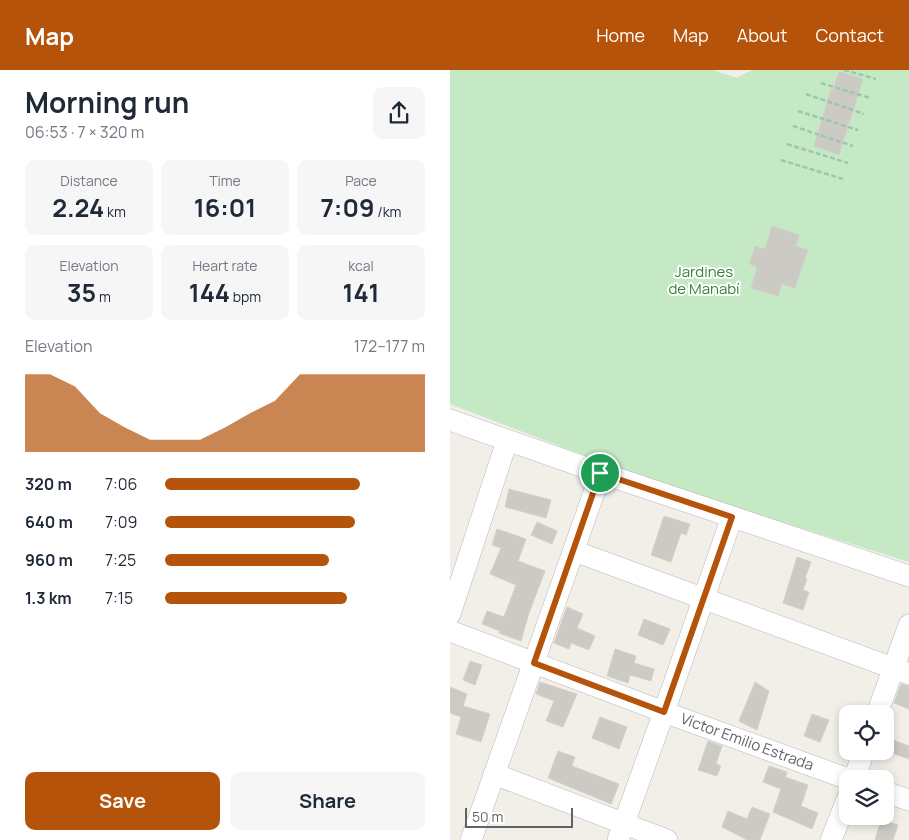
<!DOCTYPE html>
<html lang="en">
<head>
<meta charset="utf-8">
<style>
	body { margin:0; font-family:Manrope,sans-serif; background:#f6f6f7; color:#1f2937; height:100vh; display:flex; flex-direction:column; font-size:19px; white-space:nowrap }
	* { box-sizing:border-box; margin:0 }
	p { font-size:16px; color:#747a83 }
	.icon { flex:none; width:28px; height:28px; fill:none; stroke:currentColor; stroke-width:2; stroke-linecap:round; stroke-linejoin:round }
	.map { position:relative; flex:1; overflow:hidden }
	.panel { display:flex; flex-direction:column; background:#fff; width:450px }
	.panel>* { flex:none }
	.buttons { position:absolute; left:389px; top:635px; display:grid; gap:10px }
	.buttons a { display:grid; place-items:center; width:55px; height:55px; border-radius:10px; background:#fff; box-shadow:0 2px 8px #0003; font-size:25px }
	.scale { position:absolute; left:15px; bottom:12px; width:108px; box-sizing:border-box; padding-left:5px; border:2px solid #5f6368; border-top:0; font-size:14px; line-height:18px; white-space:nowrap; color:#5f6368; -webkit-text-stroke:4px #fff; paint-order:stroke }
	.pin { position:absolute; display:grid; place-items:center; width:42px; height:42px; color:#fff; margin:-21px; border:2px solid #fff; border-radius:50%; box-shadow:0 1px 5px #0007 }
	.round { display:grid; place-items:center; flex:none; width:52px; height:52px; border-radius:10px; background:#f6f6f7 }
	.head { display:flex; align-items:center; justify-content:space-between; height:85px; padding:0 25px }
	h1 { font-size:28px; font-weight:700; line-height:38px }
	.figures { display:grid; grid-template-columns:repeat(3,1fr); gap:8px; height:85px; padding:5px 25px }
	.figures div { display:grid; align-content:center; border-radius:10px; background:#f6f6f7; text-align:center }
	.figures b { font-size:25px; font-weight:700 }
	.figures small { font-size:14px; font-weight:400 }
	.figures p { font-size:14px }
	.chart { height:140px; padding:10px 25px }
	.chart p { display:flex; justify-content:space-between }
	.chart svg { width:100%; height:90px; margin-top:5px; fill:#b45309; opacity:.7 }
	.primary-button { display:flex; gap:10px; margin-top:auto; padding:10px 25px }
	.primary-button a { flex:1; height:58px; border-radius:10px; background:#b45309; color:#fff; font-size:20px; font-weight:700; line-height:58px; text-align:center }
	.primary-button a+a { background:#f6f6f7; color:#1f2937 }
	ul { padding:0 25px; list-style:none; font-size:16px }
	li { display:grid; grid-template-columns:80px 60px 1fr; align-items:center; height:38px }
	li i { height:12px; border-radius:6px; background:#b45309 }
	header { display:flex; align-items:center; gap:30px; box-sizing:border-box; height:70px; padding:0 25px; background:#b45309; color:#fff }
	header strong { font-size:24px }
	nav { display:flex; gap:28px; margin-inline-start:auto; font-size:18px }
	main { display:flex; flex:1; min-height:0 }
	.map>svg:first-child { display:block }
</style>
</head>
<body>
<header>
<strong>Map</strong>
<nav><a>Home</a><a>Map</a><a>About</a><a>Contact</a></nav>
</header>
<main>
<section class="panel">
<div class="head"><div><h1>Morning run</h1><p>06:53 · 7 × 320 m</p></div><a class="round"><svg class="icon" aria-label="share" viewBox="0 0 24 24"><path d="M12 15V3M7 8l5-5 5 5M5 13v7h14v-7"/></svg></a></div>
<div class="figures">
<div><p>Distance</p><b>2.24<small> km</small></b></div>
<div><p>Time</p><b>16:01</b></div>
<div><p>Pace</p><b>7:09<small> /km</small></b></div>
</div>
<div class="figures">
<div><p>Elevation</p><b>35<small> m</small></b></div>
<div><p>Heart rate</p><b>144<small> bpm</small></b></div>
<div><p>kcal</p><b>141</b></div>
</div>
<div class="chart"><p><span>Elevation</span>172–177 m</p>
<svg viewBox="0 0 160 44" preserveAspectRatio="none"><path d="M0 44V6L10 6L20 12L30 25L40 32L50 38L60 38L70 38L80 32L90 25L100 19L110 6L120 6L130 6L140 6L150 6L160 6V44z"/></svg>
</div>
<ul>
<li><b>320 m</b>7:06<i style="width:75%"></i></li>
<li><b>640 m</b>7:09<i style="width:73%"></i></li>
<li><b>960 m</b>7:25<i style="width:63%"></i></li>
<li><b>1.3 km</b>7:15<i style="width:70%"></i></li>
</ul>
<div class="primary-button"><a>Save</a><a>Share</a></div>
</section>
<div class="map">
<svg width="459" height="770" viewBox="0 0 459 770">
	<rect width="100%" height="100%" fill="#f1efe8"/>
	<path fill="#c5e8c5" d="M0,0h263l24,8 15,-8h157v492l-252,-79 -207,-79z"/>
	<path fill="#cccac5" stroke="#d6d1c6" d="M389,1l24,8 -24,76 -25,-9 17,-57h2z
		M322,156l27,9 -3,11 12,4 -13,38 -13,-4 -4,12 -27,-8 6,-21 -8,-3 6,-18 10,3z
		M59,419l42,11 -5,18 -41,-11z
		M214,446l26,8 -4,11 -5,-2 -10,29 -20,-7z
		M87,452l20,9 -5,13 -21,-9z
		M47,459l29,10 -8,22 27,10 -16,42 -8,28 -22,-8 1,-2 -18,-7 5,-13 17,6 12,-32 -26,-11 11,-26 -9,-3z
		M347,487l14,5 -6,16 2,1 -4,11 6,2 -6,18 -20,-7z
		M117,537l16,7 -6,14 18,8 -6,14 -18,-7 -2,6 -15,-6z
		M194,549l26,10 -7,16 -25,-10z
		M165,579l21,7 -2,7 20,6 -3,12 -21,-6 -2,8 -21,-7z
		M20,591l12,4 -7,20 -12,-5z
		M90,612l37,12 -14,33 -17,-6 8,-20 -18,-7z
		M305,612l14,9 -12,39 -18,-9z
		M451,614l8,2v23l-15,-6z
		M0,617l17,7 -4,12 27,8 -9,28 -25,-8 5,-17 -11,-4z
		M362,644l17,6 -9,22 -16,-6z
		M150,647l27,10 -8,22 -27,-11z
		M435,667l24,9v13l-20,-7v-1l-4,-1z
		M258,671l14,5 -6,18 5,2 -4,10 -19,-6z
		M108,681l17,6 -3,9 47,18 -8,20 -63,-26z
		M319,696l18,6 -2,5 23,8 -7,21 17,7 -6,16 -39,-17 8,-23 -18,-7z
		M302,737l18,7 -10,26h-13l-25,-13 6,-16 19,8z
		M431,750l17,5 -5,15h-18z"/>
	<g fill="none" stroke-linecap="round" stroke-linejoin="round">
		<defs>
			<path id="minor" d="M0,350l151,53 308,103
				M124,481l335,123
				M0,544l57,-173
				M0,561l214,81 184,67
				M427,644l32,-89
				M44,704l173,66
				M404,709l10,-28
				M435,722l24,8
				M21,770l130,-367
				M168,770l46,-128 68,-195
				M381,770l17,-43"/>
		</defs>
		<use href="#minor" stroke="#b5b8bc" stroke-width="22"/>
		<path stroke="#9cc7a9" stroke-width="2.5" stroke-dasharray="5 2.5" stroke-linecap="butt" d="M394,0l32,9
			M371,13l49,15
			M356,24l58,20
			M348,41l60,19
			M343,56l60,20
			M337,74l61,19
			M331,90l62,19"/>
		<use href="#minor" stroke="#fff" stroke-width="21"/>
	</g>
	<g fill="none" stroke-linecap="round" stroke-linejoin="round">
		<defs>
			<path id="route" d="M150,403l132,44 -68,195 -130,-49z"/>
		</defs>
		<use href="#route" stroke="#fff" stroke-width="10"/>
		<use href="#route" stroke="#b45309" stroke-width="6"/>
	</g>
	<g text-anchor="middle" stroke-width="4" stroke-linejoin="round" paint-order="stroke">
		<g font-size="15" fill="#348238" stroke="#fff">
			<text x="254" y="207">Jardines<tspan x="254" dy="17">de Manabí</tspan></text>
		</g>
		<g font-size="15" fill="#5f6368" stroke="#fff">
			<text transform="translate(297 672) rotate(20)" y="5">Víctor Emilio Estrada</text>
		</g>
	</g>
</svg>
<div class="buttons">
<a><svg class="icon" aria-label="locate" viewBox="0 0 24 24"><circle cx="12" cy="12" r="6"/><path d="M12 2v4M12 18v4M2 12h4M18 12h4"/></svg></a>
<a><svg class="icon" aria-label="layers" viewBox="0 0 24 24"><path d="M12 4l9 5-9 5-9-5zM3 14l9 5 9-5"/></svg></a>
</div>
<div class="scale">50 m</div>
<div class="pin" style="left:150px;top:403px;background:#1e9e55"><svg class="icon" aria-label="arrive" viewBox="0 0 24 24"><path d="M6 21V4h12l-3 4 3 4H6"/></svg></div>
</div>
</main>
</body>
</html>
